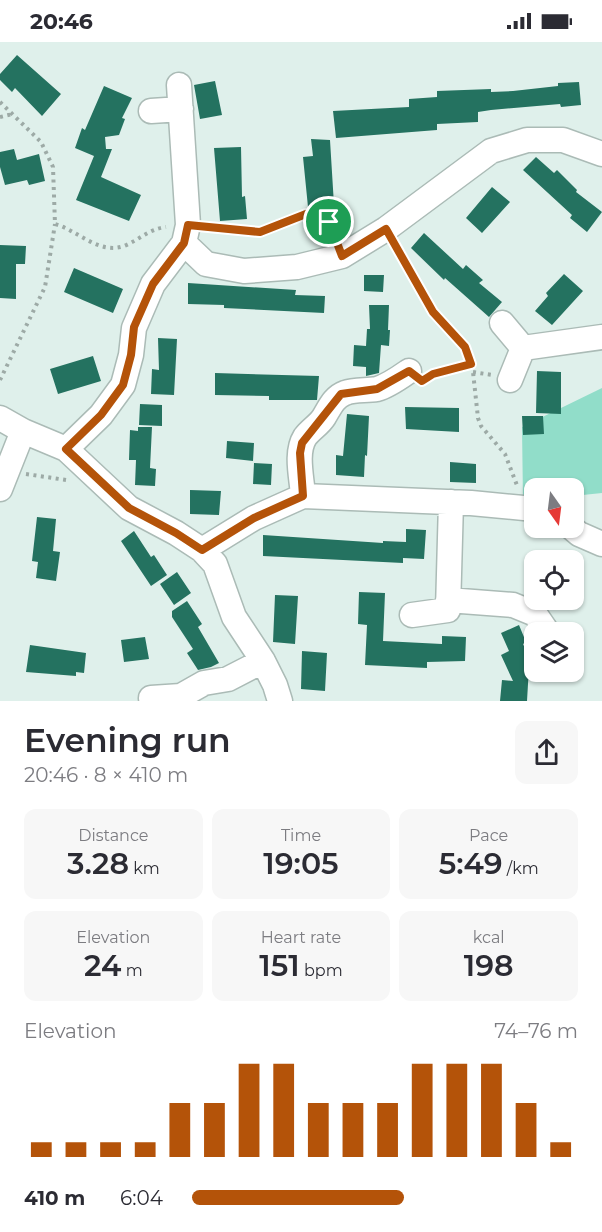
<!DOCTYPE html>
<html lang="en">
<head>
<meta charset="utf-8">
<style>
	body { margin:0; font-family:Montserrat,sans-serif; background:#f7f7f7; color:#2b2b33; height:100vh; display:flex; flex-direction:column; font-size:22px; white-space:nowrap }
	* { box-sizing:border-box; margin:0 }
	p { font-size:20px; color:#7c7c81 }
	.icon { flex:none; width:33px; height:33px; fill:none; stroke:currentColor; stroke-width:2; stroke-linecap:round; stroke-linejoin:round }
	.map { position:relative; height:659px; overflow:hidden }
	.side { display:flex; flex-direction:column; background:#fff; flex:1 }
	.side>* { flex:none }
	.needle { width:39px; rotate:166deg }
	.controls { position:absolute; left:524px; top:436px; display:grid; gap:12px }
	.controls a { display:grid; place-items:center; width:60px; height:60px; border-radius:12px; background:#fff; box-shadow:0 2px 4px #0004; font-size:30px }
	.pin { position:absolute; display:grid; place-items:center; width:51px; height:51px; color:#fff; margin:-26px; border:3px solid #fff; border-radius:50%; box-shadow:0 2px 6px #0007 }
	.round { display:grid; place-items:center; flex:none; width:63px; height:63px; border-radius:12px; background:#f7f7f7 }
	.head { display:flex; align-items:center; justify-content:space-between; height:102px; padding:0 24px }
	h1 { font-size:33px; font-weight:600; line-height:45px }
	.figures { display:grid; grid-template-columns:repeat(3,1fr); gap:9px; height:102px; padding:6px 24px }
	.figures div { display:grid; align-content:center; border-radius:12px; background:#f7f7f7; text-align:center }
	.figures b { font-size:30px; font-weight:600 }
	.figures small { font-size:16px; font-weight:400 }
	.figures p { font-size:16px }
	.chart { height:168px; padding:12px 24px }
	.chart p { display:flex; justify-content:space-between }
	.chart svg { width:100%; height:108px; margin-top:6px; stroke:#b45309; stroke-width:6 }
	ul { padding:0 24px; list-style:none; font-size:20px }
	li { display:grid; grid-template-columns:96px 72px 1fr; align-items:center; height:45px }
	li i { height:15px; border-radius:8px; background:#b45309 }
	.status { display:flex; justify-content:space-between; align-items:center; height:42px; padding:0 30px; background:#fff; direction:ltr }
	.status svg { height:16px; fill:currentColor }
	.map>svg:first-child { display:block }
</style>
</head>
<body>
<div class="status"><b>20:46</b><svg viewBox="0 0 49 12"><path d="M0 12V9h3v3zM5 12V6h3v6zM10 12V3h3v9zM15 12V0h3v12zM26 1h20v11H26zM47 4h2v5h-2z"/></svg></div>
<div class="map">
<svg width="602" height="659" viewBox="0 0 602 659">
	<rect width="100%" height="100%" fill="#dff0eb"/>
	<path fill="#91ddc9" d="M602,346v105l-29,3v-7h-39v11l-11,1 -1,-74z"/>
	<path fill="#247260" d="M17,13l44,39 -19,22 -27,-28 -3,4 -12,-12v-6z
		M215,39l7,34 -22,4 -6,-34z
		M579,40l2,23 -20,2 -1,-3 -69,6 -13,2v10l-41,2v6l-101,8 -3,-27 76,-4v-8l28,-2v-6l54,-2v3l22,-1 45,-5v-3z
		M104,44l28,12 -10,20 3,1 -6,16 -14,2 1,12h6l-11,28 40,18 -12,26 -53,-21 18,-44 -19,-8 7,-20 3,2z
		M311,97l19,1 4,65 -26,2 -5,-50 10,-1z
		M241,105l1,50 3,-1 2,23 -27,2 -6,-73z
		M14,107l3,11 22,-6 6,27 -16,4 -2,-5 -22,5 -5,-18v-15z
		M536,115l18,16 3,-3 20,20 -1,2 26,20 -15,20 -17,-14 2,-3 -49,-45z
		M492,145l18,15 -28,31 -16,-15z
		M424,191l39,36 3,-4 17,15 -4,3 23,19 -13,15 -44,-39 -1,2 -33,-32z
		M0,203l26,1 -1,18h-9v35l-16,-1z
		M74,226l49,21 -10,24 -49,-21z
		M564,232l19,17 -31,34 -17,-14 13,-15 -2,-3z
		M364,233h20l-1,17 -19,-1z
		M188,241l108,7 -1,5 30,1 -1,17 -100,-5v-3l-36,-1z
		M369,263h20l-1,25h2l-1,16 -8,-1 -2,28 -13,3v-9l-13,-1 1,-21 12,1 1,-17h3z
		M158,296l19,1 -3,56 -23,-1 1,-25 7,1z
		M93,314l8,25 -43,13 -8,-25z
		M537,329l24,1v42l-25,-1z
		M215,331l104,3 -2,24h-48v-4l-54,-1z
		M140,362l22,1v21l-23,-1z
		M405,365l54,1v24l-53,-3z
		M347,372l22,2 -2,40 -2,-1 -1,22 -28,-2v-20l7,1z
		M522,374h21l1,18 -21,1z
		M138,385h14l-2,41 6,1 -1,17 -20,-1 1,-25h-7l1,-30 8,1z
		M227,399l27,2 -1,18 -27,-3z
		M450,420l26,2v19l-26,-1z
		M254,421l18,1 -1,21 -18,-1z
		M190,448l31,1 -2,24 -29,-1z
		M37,475l19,2 -3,32 7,1 -4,29 -20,-3 2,-16 -6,-1z
		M406,487l20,1 -2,29 -21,-1v5l-140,-7v-21l120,8v-2l23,1z
		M134,489l17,26 3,-2 13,20 -16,11 -30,-45z
		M177,530l14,21 -17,12 -14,-21z
		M359,550l26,1 -2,48 59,3v-8l24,1 -1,24 -38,1v6l-62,-3 2,-40 -9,-1z
		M275,553l23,1 -3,48 -22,-2z
		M187,559l15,23 -4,3 21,36 -8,4 -13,3 -11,-17 6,-4 -21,-32v-6z
		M519,583l7,17 -3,2 10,22 -4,1 -2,34h-27l2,-21 11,1 -12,-26 8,-4 -8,-18z
		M145,595l4,22 -25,3 -3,-22z
		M30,603l56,8 -2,20 -8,-1v4l-50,-4z
		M302,609l25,2 -2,38 -24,-2z"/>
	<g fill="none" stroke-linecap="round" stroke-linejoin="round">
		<defs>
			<path id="minor" d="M151,69l30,-2
				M184,201l22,21 38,7 53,-4 45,-11 44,-27 105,-78 36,-11h36l39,14
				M502,281l21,25 -13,32
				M523,306l79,-11
				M0,376l23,13 43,18 63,59 47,25 26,17 13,14 19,53 29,44 12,24 5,16
				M66,407l35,-34 22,-30 8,-30 3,-27 19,-44 31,-41 4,-18 -9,-140
				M0,447l23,-58
				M303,454c-1,-18 -8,-43 2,-59 6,-8 14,-12 19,-20 6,-10 10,-20 21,-24 10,-4 21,-2 32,-4 11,-3 22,-11 32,-18
				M572,486l7,6 23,10
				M202,508l52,-32 49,-22 168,7 63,6
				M448,558l65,5 22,9 13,19
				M412,573l36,-5 3,-108
				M151,656l30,-2 23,-13 24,-4 35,-18"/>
		</defs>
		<use href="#minor" stroke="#abbbb6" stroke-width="27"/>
		<path stroke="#9daaa6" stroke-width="4" stroke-dasharray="3 4.5" stroke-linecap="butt" d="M0,60l41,40 12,25 2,57c22,6 44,31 69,22 15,-6 25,-17 42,-19
			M0,75l13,-3
			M209,185l51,5 46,-18 23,8 5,14
			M396,205l37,65 33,35 7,25 5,46 3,8 24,28 13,34
			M473,330l19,3
			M429,335l42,-13
			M0,338l45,-93 10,-63
			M26,432l40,6"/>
		<use href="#minor" stroke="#fff" stroke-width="24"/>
	</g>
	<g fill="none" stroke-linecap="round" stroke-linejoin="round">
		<defs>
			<path id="route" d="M306,172l23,8 13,34 44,-27 47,83 32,35 6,17 -38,10 -11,7 -13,-10 -32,18 -36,5 -39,49 -2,10 3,43 -49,22 -52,32 -26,-17 -47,-25 -63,-59 35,-34 22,-30 8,-30 3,-28 19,-43 31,-41 4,-18 72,7z"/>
		</defs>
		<use href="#route" stroke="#fff" stroke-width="12"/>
		<use href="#route" stroke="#b45309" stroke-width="8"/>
	</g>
</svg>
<div class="controls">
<a><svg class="needle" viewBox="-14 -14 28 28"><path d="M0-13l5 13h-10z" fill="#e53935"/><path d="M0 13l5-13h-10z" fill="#7c7c81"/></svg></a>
<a><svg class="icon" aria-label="locate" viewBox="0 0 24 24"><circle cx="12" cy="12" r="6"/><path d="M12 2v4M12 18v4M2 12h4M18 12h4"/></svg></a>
<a><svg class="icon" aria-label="layers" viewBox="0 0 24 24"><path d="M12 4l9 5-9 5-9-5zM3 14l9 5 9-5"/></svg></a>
</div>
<div class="pin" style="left:329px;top:180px;background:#1e9e55"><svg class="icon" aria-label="arrive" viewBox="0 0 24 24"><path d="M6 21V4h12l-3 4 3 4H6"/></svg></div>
</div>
<section class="side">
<div class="head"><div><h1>Evening run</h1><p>20:46 · 8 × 410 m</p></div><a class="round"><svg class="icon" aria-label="share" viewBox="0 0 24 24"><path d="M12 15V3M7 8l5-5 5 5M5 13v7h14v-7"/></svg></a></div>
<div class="figures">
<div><p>Distance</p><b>3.28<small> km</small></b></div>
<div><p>Time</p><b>19:05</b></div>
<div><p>Pace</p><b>5:49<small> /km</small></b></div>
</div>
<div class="figures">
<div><p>Elevation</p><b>24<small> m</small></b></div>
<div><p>Heart rate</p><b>151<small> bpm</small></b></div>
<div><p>kcal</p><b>198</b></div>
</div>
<div class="chart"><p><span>Elevation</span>74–76 m</p>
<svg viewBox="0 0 160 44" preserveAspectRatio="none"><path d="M5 44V38M15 44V38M25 44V38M35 44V38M45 44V22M55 44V22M65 44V6M75 44V6M85 44V22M95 44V22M105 44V22M115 44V6M125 44V6M135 44V6M145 44V22M155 44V38"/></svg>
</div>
<ul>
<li><b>410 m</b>6:04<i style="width:55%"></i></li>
</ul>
</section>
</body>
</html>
